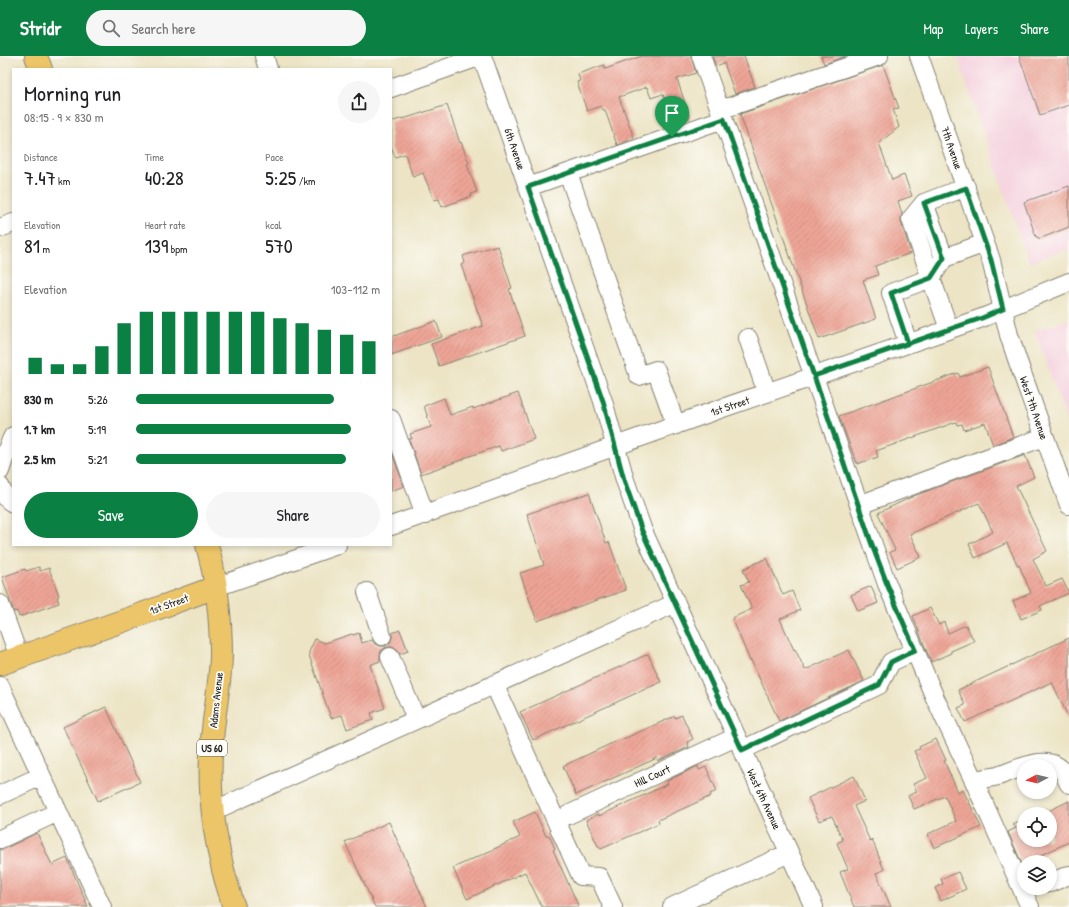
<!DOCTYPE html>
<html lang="en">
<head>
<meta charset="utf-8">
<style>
	body { margin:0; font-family:"Patrick Hand",sans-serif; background:#f6f6f6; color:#202124; height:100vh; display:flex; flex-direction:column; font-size:15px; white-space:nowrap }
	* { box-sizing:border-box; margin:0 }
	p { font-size:13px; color:#757577 }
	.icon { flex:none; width:22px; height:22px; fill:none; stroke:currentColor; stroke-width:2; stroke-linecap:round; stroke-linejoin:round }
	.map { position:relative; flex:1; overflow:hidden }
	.sheet { position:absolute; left:12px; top:12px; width:380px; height:478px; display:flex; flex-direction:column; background:#fff; border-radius:0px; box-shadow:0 2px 6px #0003 }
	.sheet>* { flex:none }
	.needle { width:26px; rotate:263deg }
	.controls { position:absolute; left:1017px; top:703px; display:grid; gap:8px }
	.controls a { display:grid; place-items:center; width:40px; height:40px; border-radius:50%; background:#fff; box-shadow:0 2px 6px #0003; font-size:20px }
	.pin { position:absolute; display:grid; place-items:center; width:34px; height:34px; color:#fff; margin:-41px -17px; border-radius:50% 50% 50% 0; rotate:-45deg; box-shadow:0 0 4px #0007 }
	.pin .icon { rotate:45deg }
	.round { display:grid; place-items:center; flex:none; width:42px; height:42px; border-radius:21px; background:#f6f6f6 }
	.headline { display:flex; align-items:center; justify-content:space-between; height:68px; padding:0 12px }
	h1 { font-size:22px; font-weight:600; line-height:30px }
	.stats { display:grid; grid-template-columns:repeat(3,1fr); gap:6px; height:68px; padding:4px 12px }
	.stats div { display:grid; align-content:center }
	.stats b { font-size:20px; font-weight:600 }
	.stats small { font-size:11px; font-weight:400 }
	.stats p { font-size:11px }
	.chart { height:112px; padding:8px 12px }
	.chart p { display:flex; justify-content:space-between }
	.chart svg { width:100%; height:72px; margin-top:4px; stroke:#0b8043; stroke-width:6 }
	.cta { display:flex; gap:8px; margin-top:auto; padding:8px 12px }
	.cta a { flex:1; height:46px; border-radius:24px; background:#0b8043; color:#fff; font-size:16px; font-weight:600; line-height:46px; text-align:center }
	.cta a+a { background:#f6f6f6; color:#202124 }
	ul { padding:0 12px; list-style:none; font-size:13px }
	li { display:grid; grid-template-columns:64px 48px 1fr; align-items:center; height:30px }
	li i { height:10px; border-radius:5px; background:#0b8043 }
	header { display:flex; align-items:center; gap:24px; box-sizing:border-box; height:56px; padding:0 20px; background:#0b8043; color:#fff }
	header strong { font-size:19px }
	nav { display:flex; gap:22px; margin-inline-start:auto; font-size:14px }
	.search { width:280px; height:36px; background:#f6f6f6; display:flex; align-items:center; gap:10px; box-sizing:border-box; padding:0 14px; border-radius:22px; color:#757577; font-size:15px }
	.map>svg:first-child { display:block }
</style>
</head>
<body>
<header>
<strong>Stridr</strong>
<div class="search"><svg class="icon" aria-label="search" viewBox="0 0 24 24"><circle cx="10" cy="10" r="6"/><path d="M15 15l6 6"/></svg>Search here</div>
<nav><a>Map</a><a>Layers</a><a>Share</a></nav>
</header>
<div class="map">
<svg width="1069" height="851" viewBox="0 0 1069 851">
	<defs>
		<pattern id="building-hatch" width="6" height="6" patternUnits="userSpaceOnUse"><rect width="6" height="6" fill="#eda496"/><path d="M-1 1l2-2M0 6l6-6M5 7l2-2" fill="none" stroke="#cb8d81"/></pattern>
	</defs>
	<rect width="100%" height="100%" fill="#fdfcf7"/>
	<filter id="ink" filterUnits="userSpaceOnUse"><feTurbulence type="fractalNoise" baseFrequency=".025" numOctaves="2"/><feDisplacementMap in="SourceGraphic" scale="8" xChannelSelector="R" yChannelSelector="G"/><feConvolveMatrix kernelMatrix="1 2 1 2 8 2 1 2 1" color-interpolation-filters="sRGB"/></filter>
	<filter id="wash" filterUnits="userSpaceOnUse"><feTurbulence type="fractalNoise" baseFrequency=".012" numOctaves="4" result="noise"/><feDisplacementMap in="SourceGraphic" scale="16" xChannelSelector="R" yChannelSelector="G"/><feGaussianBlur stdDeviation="0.9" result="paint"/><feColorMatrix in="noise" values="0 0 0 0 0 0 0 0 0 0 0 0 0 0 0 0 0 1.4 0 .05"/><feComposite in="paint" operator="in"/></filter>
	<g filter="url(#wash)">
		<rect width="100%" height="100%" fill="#ece4c5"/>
		<path fill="#f4cfdd" d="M957,0h112v193l-40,14z
			M1069,263v108l-34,-96z"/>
		<g id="blocks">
			<path fill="url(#building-hatch)" d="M642,0h49l5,17 -19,6 13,39 -17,6 -10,-30 -12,4 -4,-11 -28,10 15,41 -17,7 -12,-35h-2l-2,-4 -14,5 -10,-29 3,-1 -2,-7 26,-9 1,4z
				M712,0h32l11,31 -20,7 -11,-31 -8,3z
				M821,0h25l-22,8z
				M1019,0h50v49l-29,10z
				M883,9l16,43 -6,1 6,18 -20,16 13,37 12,-5 8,21 -14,5 4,13 -1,4v4l10,31 -36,13 3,9 -15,5 13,39 -57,20 -79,-225z
				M447,49l13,38 1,-1 8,21 -2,1 10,28 -6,2 1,2 -30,11 -3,-8 -5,1 -11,-27 -10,4 -8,-23 -10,3 -4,-11v-24l12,-4v1z
				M1069,130v41l-30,12 -1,-2h-2l-12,-35z
				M498,190l14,42 -3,1 16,47 -86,30 -8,-22 52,-18 -22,-61 4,-2 -2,-7 28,-9v1z
				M436,265l6,16 -51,18v-18z
				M988,311l25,70 -20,8 -8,-22 -21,7 -2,-6 -5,1 -1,-3 -80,29 2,6 -21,7 -18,-48 119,-43 2,4z
				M518,337l16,46 -33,12 -2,-5 -35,12v1l-43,15 -12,-35h3l-2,-5 21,-7 -7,-21 20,-8 6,17 23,-8v2z
				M391,394l13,36 -13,5z
				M1025,399l9,22 -18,9 31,65 -14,8 13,27 16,-7 7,14 -29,13 2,4 -21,9 -8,-18 18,-8 -12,-28 -1,1 -11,-23 -32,15 -6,-14 24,-12 -14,-29 -69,31 11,23 -24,11 -7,-16 5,-2 -17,-37 38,-18z
				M589,437l17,50 3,-1 17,48 -89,31 -17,-48 24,-8 -17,-51z
				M767,502l16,37 9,-4 8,19 -20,9 14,31 1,-1 10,21 44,-20 15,31 -85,40 -28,-61 -1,1 -18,-43 20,-9 -11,-24 8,-3 -6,-13z
				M39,511l1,4 9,-3 10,28 -2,1 2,6 -40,14 -2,-6 -3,1 -12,-35 23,-8 1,2z
				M871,530l7,17 -20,8 -7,-16z
				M930,552l9,17 5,-3 4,11 18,-8 8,16 -23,10v2l-20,9 -18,-46z
				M400,574l8,21 -8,3 -4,-6 -4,-1h-6l-5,4 -1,4v6l-10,4 15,43 -14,5 2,7 -26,9 -5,-14 -11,3 -22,-63v-3l6,-13 10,4 27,-9 1,1 6,-2 3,10 10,-3 3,4 5,2h5l5,-3 2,-5v-5z
				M1069,582v81l-17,-37 -87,40 -7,-14 7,-3 -7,-15z
				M648,598l13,28 -128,58 -13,-28z
				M106,651l34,75 -42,19 -35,-74z
				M682,659l11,24 -6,3 2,5 -31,14 -1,-3 -81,37 -13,-29 58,-27v1l54,-24v2z
				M936,683l10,21 -2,1 14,31 5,-2 18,37 -47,21 -6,-14 28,-13 -11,-25 -31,13 -6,-13 9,-5 -4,-7 14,-6 -13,-27 6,-2 -1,-2z
				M698,710l1,4 7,-3 11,24 -7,3 1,2 -53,24 1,3 -58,26 -2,-3h-1l-12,-26 13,-6v2l69,-32 -1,-3z
				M854,720l11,25 -11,5 16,35 2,-2 12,31 -8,3 15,34h-37l-14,-35 8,-3 -11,-26 6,-3 -11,-24 -13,5 -11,-23z
				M1069,745v41l-47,22 -14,-32 8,-4 -3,-4 11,-5v21h26v-26h-15l12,-5 1,2z
				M535,756l11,24 3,-1 6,14 -2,1 26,57h-37l-17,-35 -58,27 -14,-31 67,-31 -7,-15z
				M389,766l38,85h-52l-30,-65z
				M37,777l15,32 15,-7 21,49h-88v-58h4z
				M958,816l8,17 -25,12 -6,-13 8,-4 -2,-5z"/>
		</g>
	</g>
	<g filter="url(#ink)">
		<use href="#blocks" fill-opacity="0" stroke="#848070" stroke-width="1"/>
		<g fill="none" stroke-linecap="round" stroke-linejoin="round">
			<defs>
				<path id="minor" d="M264,0l4,13
					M482,0l121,345 22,79 18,51 171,376
					M701,0l186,528 48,114 39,83 56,126
					M919,0l72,204 18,75 8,24 52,146
					M391,32l90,-32
					M720,54l159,-54
					M568,117l71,203 17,-6 20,55
					M528,131l195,-68
					M0,172l13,-5
					M944,202l-20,-55 42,-16
					M949,273l-18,-51 13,-20 41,-15
					M748,282l19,55
					M908,287l-17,-50 40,-15 -20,-59 13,-16
					M391,363l34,96
					M0,415l9,-27 4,-8
					M0,430c3,7 6,14 13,17
					M859,449l185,-68
					M391,470l326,-116 265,-92 87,-36
					M216,531l121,-42
					M367,536l15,44
					M0,548l19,53
					M390,601l26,62
					M494,628l87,192 18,1 14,30
					M0,630l102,221
					M742,694l137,-65 12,-23 24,-11
					M974,725c8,-3 16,-3 24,-5 18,-6 52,-25 66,-3 2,4 3,8 5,11
					M0,739l41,-19
					M213,755l463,-208
					M568,759l168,-78
					M0,783l58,-27
					M1050,827l19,-8
					M672,851l117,-54"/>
				<path id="major" d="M36,0l5,13
					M207,489c10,36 14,74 14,111 -1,33 -9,66 -10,99 -2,42 4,86 15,126 3,9 5,18 8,26
					M0,608l131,-46 85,-31"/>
			</defs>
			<use href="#minor" stroke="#848070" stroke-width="20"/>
			<use href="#major" stroke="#848070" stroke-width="24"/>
			<use href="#minor" stroke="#fff" stroke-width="18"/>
			<use href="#major" stroke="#edc569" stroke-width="22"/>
		</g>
	</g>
	<g fill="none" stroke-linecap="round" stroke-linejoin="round" filter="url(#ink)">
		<defs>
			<path id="route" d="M672,81l-144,50 75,214 21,79 18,51 100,219 137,-65 12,-23 24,-12 -28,-66 -16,-42 -57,-166 94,-33 -17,-50 40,-15 13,-20 -20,-55 42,-15 25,72 12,49 -21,9 -168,58 -90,-257 -52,18"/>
		</defs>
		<use href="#route" stroke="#fff" stroke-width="8"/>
		<use href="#route" stroke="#0b8043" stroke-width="5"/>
	</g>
	<g text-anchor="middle" stroke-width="3.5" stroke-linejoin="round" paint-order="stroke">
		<rect fill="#fdfcf7" stroke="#605f5e" stroke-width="1" x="197" y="684" width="30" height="16" rx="3"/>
		<g font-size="10" font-weight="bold" fill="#1c1c1c">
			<text x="212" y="696">US 60</text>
		</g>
		<g font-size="11" fill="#1c1c1c" stroke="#fdfcf7">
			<text transform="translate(952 92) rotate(71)" y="4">7th Avenue</text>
			<text transform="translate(515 93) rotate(71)" y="4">6th Avenue</text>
			<text transform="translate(730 350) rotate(-19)" y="4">1st Street</text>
			<text transform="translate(1034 352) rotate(71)" y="4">West 7th Avenue</text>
			<text transform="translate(169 548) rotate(-20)" y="4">1st Street</text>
			<text transform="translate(216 644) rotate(-84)" y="4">Adams Avenue</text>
			<text transform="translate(652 720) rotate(-25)" y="4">Hill Court</text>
			<text transform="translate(764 743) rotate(65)" y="4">West 6th Avenue</text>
		</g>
	</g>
</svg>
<div class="controls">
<a><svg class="needle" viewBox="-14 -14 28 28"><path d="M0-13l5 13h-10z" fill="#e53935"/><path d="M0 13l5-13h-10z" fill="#757577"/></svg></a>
<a><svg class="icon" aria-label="locate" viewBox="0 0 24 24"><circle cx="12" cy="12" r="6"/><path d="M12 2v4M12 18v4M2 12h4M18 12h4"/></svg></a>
<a><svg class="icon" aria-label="layers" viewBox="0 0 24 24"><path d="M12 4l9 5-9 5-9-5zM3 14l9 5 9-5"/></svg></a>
</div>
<div class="pin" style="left:672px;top:81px;background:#1e9e55"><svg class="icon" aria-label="arrive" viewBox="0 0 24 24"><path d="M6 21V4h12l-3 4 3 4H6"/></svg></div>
<section class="sheet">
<div class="headline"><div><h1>Morning run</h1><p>08:15 · 9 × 830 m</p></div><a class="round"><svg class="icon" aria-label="share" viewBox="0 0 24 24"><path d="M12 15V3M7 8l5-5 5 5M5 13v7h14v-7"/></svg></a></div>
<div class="stats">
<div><p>Distance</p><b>7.47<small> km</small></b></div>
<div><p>Time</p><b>40:28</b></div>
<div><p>Pace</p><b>5:25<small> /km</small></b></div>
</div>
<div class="stats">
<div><p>Elevation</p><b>81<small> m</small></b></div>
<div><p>Heart rate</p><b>139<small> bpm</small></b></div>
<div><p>kcal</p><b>570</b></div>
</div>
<div class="chart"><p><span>Elevation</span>103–112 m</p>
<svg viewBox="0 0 160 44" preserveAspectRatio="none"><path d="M5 44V34M15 44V38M25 44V38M35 44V27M45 44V13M55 44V6M65 44V6M75 44V6M85 44V6M95 44V6M105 44V6M115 44V10M125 44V13M135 44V17M145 44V20M155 44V24"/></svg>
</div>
<ul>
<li><b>830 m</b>5:26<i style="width:81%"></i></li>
<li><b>1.7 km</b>5:19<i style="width:88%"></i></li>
<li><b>2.5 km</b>5:21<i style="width:86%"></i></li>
</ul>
<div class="cta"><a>Save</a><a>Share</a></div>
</section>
</div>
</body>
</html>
